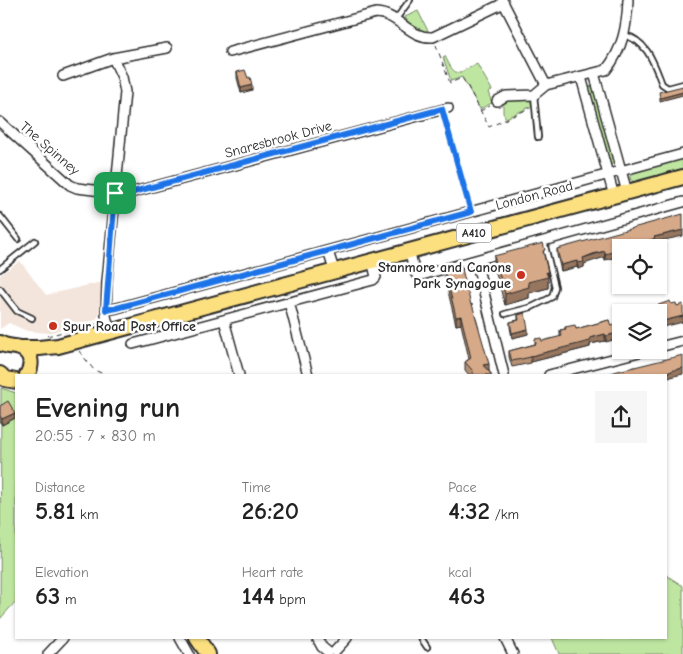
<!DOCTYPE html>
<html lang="en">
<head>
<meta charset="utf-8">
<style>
	body { margin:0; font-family:"Comic Neue",sans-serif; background:#f6f6f6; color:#222; height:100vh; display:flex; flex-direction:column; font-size:19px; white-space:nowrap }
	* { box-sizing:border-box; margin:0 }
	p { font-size:16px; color:#767676 }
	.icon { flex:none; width:28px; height:28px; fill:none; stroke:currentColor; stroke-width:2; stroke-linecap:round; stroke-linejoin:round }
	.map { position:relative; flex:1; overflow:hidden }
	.panel { position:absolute; left:15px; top:374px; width:652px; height:265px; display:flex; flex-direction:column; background:#fff; border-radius:0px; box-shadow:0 1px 4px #0004 }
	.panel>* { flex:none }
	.fabs { position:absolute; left:612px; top:239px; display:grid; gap:10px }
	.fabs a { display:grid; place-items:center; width:55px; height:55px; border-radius:0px; background:#fff; box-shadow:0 1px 4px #0004; font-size:25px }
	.pin { position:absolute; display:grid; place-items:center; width:42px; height:42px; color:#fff; margin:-21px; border-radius:10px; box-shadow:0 2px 8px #0006 }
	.round { display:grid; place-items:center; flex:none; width:52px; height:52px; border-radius:0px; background:#f6f6f6 }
	.head { display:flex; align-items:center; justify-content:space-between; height:85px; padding:0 20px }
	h1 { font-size:28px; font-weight:700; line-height:38px }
	.stats { display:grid; grid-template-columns:repeat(3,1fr); gap:8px; height:85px; padding:5px 20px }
	.stats div { display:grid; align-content:center }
	.stats b { font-size:25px; font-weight:700 }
	.stats small { font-size:14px; font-weight:400 }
	.stats p { font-size:14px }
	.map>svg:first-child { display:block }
</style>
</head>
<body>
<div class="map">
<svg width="683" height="654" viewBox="0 0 683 654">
	<rect width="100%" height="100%" fill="#fff"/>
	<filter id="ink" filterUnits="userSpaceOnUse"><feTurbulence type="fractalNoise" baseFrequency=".02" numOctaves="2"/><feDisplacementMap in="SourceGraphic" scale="10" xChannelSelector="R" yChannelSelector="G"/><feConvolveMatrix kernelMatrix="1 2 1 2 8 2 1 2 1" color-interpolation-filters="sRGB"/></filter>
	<g filter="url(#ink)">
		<path fill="#f3e5db" d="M20,261l26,34 56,-13 -3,33 -3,5 -48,13 -21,-2 -18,-8 -9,6v-54z"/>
		<path fill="#bfe6a1" stroke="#758866" d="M418,11l11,22c-9,-1 -20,-7 -24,-16z
			M445,56c11,23 11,18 32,8l15,26 -4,2 4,11 -12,6 -18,-32 -11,4 -8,-24z
			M594,86l21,77 -6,2 -21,-78z
			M509,100h20l2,1 1,5 -26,12 -3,-5v-8z
			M683,157v13l-48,13 -5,-4v-3l3,-3v-2z
			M1,388l15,5v208l-16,18z
			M666,575l17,11v68h-124l-7,-16h114z"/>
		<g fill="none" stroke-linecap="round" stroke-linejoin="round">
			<defs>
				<path id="service" d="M396,19l14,-19
					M624,35c24,6 30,29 38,49l6,4 15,-4
					M534,95l4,42
					M0,216l18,23
					M0,269l35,-28
					M0,289l17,22 15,7
					M505,314l27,-7 20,-10 3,-10 -11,-45
					M421,638l6,9"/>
				<path id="minor" d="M502,0l44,85 60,-15c17,-21 21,-44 22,-70
					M230,52l146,-39c23,1 34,26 57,24l71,-34
					M594,73l33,119
					M63,76l50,-18 54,-10
					M581,77l33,119
					M497,101l9,-5 28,-1 12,-10
					M0,122l70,63 7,3 49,6 322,-86
					M409,250l6,23 7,2 261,-73
					M328,251l6,19
					M476,260l28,115
					M289,302l19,73
					M106,310l11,-2 566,-154
					M224,320l15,55
					M110,331l-4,-15 1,-34 18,-190 -3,-15 -9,-19
					M133,344l240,-64 3,-3 -4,-17
					M659,347l24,-6
					M549,375l98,-25
					M180,638l9,16
					M317,638l5,9 6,5
					M505,638l8,16
					M335,651l12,-13
					M48,654l15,-16"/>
				<path id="primary" d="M0,343c6,4 13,3 20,5 12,5 13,17 7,27
					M19,348h20l19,-2 625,-169
					M0,374l5,5 11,2
					M197,638l11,16"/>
			</defs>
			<use href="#service" stroke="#2b2b2b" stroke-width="8"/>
			<use href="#minor" stroke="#2b2b2b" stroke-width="12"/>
			<use href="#primary" stroke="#2b2b2b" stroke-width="18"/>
			<path stroke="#2b2b2b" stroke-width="1" stroke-dasharray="5 4" stroke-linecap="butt" d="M436,45l14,38 12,-5 5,7 22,42 41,-19
				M480,111l10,-5
				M445,119l24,85
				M385,273l20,-6
				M47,336l52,-13
				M79,351l15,19 12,5"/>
			<use href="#service" stroke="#fff" stroke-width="4.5"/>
			<use href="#minor" stroke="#fff" stroke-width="9"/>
			<use href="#primary" stroke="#fce080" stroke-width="14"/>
		</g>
		<path fill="#b89175" stroke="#2b2b2b" d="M237,72l11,6 4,12 -11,3 -4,-15z
			M655,242v2l-10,4h-24v6l-5,1v2l-11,3v-3l-12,3 -9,4v3l-6,2 -1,-2 -16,4 -4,-16v-6z
			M494,256l51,2 3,25v5l-19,5v5l-24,7 -11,-38z
			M445,271l26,34 18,66 3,4h-23l-4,-5v-8l4,-3 -8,-35 -5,1 -11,-46z
			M518,315l10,19 -16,4 -2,-11v-5l8,-2z
			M609,320l-3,22 -1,-1 -15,3v3l-59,15v1l-19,4 -3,-10v-6l26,-7v-5l7,2 18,-4v-7l5,-1v-2l11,2z
			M0,406l15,12 -13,7 -2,-4z"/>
		<path fill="#96765f" stroke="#2b2b2b" d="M252,85v5l-11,3v-5z
			M683,92v3l-23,6v-3z
			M683,230v6l-28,6v2l-10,4h-23l32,-11z
			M621,248v6l-5,1v2l-11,3v-6l10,-5z
			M605,251v6l-21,7v3l-6,2v-6l5,-5z
			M577,261v6l-16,4v-6z
			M546,272h2v16l-19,5v5l-24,7v-11z
			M664,287v3l-9,2v-2z
			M461,316v8l-5,1v-8z
			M683,316v6l-24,6v-6z
			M528,329v5l-16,4v-5z
			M621,332v6l-15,4v-6z
			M605,334v7l-15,3v3l-59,15v-6l59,-18z
			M489,364v8l-6,-7z
			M683,368v6l-9,2 -8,3v-4h-6l14,-5z
			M15,413v5l-13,7v-6z"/>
		<path fill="#d6a988" stroke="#2b2b2b" d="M245,70l3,8 2,-1 2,8 -11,3 -4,-16z
			M683,86v6l-23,6 -1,-6z
			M683,214v16l-29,7 1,1 -7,3 -33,8 1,2 -11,3v-3l-12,3 -10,4 1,4 -6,1 -1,-2 -16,4 -4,-16z
			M543,243l2,7 -2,1 5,21h-2l2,5 -20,5 1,5 -24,7 -11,-38z
			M461,265l10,40 1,-1 17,60 -6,1 9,10h-19v-4l-8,-9 6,-4 -10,-42 -5,1 -11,-46z
			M663,281l1,6 -9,3 -2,-5h6v-2z
			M670,301l1,3 5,-1 1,3 6,-2v12l-24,6v-10h-20l11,-2v-2z
			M525,313l3,16 -16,4 -2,-11 9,-2 -1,-5z
			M609,320l2,6 10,-3v9l-15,4 -1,-2 -15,4v3l-59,15v1l-19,4 -3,-10 27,-7 -1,-5 6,-1 1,3 20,-5 -2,-6 6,-1 -1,-2 10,-2 1,4z
			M683,355v13l-9,2 -12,5h-52h1v-2l7,-2z
			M8,401l7,12 -13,6 -2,-3v-10z"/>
	</g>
	<g fill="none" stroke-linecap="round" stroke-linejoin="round" filter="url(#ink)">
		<defs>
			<path id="route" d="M442,109l29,103 -354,96 -11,2 9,-117 11,1z"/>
		</defs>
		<use href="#route" stroke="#fff" stroke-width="10"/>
		<use href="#route" stroke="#1a73e8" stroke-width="6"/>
	</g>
	<g fill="#c8321e" stroke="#fff" stroke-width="2">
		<circle cx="521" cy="275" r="5"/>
		<circle cx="53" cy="326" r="5"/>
	</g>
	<g text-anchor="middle" stroke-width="5" stroke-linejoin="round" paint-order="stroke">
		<rect fill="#fff" stroke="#6b6b6b" stroke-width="1" x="456.5" y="223.5" width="35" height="19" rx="4"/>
		<g font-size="12" font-weight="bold" fill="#2b2b2b">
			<text x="474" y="237">A410</text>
		</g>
		<g font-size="14" fill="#2b2b2b" stroke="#fff">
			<text transform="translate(278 139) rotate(-15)" y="5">Snaresbrook Drive</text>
			<text transform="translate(50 148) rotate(41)" y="5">The Spinney</text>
			<text transform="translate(534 195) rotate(-15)" y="5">London Road</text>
		</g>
		<g font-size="14" font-weight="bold" fill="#2b2b2b" stroke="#fff" text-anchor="end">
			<text x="511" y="272">Stanmore and Canons<tspan x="511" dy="16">Park Synagogue</tspan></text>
			<text x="63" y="331" text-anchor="start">Spur Road Post Office</text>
		</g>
	</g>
</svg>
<div class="fabs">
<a><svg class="icon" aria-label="locate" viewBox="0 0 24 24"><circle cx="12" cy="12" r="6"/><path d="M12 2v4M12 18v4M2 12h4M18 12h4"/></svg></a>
<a><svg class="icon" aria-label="layers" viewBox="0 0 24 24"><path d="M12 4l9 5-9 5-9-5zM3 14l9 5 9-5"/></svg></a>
</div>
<div class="pin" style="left:115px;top:193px;background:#1e9e55"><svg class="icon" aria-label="arrive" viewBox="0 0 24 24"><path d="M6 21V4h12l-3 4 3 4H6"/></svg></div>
<section class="panel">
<div class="head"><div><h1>Evening run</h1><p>20:55 · 7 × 830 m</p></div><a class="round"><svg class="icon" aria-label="share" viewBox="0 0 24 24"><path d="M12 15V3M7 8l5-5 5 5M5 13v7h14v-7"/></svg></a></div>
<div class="stats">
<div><p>Distance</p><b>5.81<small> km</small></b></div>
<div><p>Time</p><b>26:20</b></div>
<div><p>Pace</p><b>4:32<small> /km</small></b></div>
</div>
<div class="stats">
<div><p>Elevation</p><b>63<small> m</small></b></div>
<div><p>Heart rate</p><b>144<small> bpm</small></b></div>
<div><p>kcal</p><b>463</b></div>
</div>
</section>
</div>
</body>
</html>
